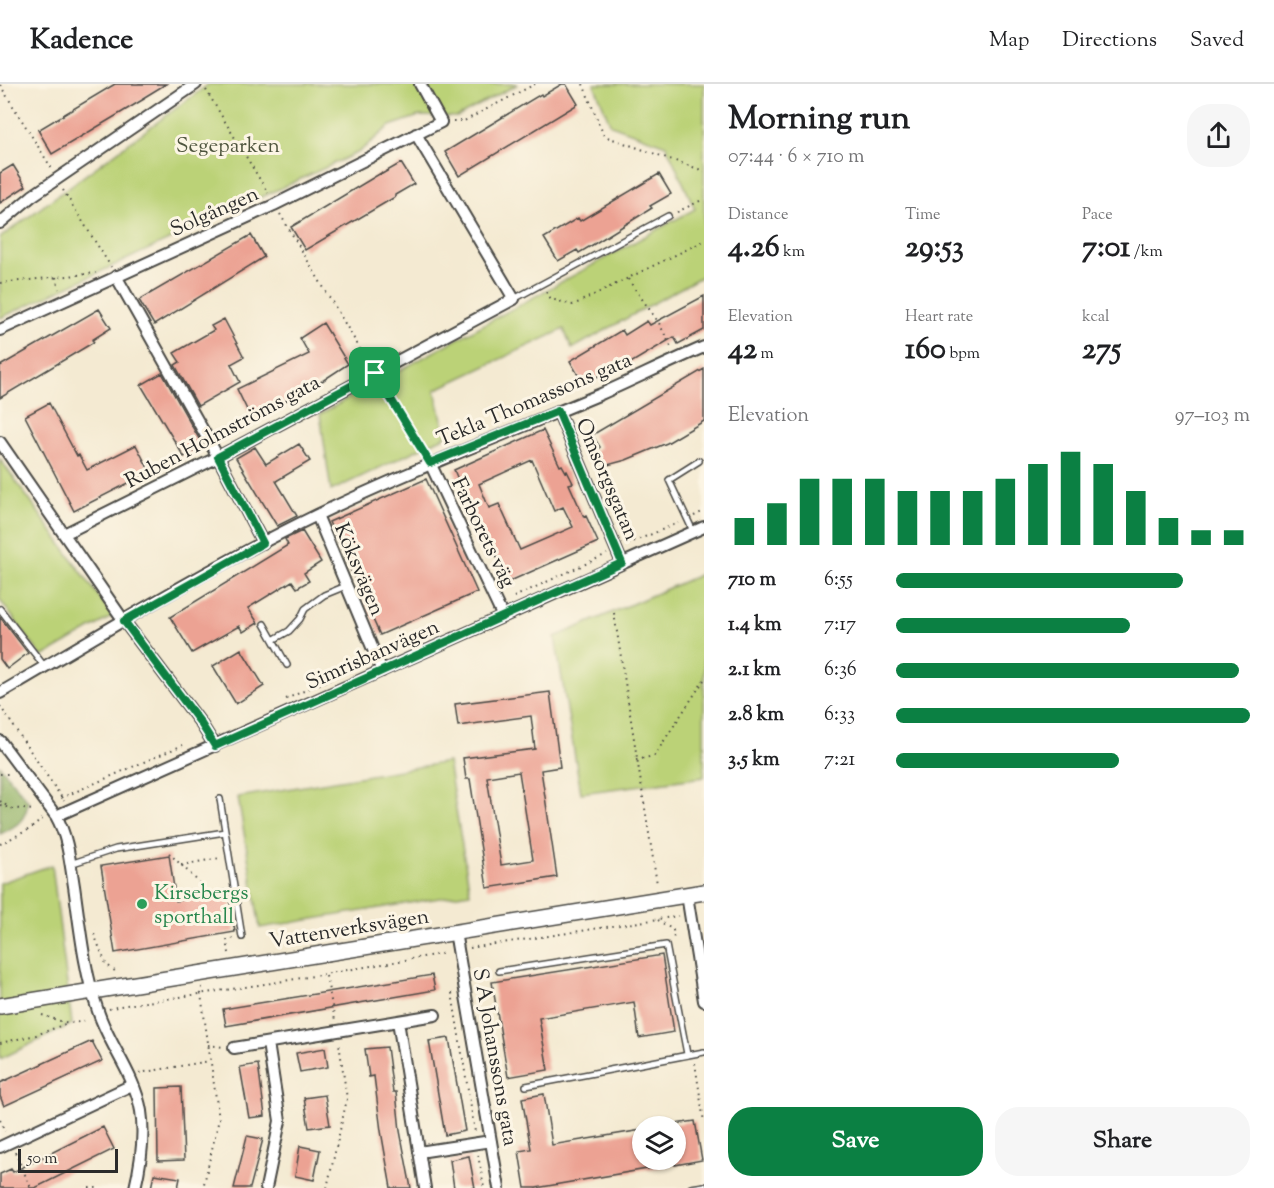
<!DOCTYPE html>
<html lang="en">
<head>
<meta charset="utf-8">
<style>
	body { margin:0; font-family:"Sorts Mill Goudy",serif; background:#f6f6f6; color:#202124; height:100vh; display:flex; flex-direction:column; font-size:22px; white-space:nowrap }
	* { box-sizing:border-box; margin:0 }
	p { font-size:20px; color:#757577 }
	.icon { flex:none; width:33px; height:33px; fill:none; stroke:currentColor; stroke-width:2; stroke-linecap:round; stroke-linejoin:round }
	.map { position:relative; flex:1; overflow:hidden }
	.panel { display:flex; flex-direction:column; background:#fff; width:570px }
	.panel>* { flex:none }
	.controls { position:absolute; left:632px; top:1032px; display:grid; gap:12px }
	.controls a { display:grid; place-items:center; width:54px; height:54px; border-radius:50%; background:#fff; box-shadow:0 2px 4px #0004; font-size:30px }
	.scale { position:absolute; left:18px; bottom:15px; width:100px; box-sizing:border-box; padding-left:6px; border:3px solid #2b2b2b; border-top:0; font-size:16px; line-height:21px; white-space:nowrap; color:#2b2b2b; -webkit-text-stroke:4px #fcf5e5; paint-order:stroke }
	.pin { position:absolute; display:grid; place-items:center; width:51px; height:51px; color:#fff; margin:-26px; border-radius:12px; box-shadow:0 3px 9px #0006 }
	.round { display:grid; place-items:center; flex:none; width:63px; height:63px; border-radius:24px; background:#f6f6f6 }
	.head { display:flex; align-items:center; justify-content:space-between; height:102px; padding:0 24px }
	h1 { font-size:33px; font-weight:800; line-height:45px }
	.stats { display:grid; grid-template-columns:repeat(3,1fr); gap:9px; height:102px; padding:6px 24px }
	.stats div { display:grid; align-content:center }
	.stats b { font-size:30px; font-weight:800 }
	.stats small { font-size:16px; font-weight:400 }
	.stats p { font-size:16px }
	.chart { height:168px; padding:12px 24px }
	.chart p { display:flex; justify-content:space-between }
	.chart svg { width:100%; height:108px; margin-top:6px; stroke:#0b8043; stroke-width:6 }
	.primary-button { display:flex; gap:12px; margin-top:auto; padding:12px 24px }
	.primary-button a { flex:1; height:69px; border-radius:24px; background:#0b8043; color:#fff; font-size:24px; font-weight:800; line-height:69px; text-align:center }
	.primary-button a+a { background:#f6f6f6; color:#202124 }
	ul { padding:0 24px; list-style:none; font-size:20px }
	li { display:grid; grid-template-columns:96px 72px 1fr; align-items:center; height:45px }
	li i { height:15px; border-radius:8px; background:#0b8043 }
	header { display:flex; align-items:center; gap:36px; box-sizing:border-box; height:84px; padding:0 30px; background:#fff; border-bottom:2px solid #e0e0e0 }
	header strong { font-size:28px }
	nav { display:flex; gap:33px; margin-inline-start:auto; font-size:21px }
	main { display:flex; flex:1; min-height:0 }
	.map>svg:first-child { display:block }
</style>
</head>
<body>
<header>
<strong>Kadence</strong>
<nav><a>Map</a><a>Directions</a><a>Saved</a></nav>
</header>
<main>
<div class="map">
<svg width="704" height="1104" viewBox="0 0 704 1104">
	<rect width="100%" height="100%" fill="#fcf5e5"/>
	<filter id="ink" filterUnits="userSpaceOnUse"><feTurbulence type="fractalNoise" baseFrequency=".0167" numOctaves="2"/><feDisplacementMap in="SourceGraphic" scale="12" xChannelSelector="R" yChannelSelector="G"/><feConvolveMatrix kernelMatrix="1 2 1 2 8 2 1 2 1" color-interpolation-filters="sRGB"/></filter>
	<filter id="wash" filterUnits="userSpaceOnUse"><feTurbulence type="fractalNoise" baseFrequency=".008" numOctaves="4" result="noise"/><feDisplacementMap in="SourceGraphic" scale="24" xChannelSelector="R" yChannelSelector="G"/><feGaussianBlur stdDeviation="1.35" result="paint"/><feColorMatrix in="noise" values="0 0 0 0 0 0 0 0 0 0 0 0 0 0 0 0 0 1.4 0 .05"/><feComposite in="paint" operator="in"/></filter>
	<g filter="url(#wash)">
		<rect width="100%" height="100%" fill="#f4ead2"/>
		<path fill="#bbd277" stroke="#737e51" stroke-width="1.5" d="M209,0h309l-61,33 -38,-1 -29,10 -31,26 -359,166v-80z
			M594,0h110v191l-132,74 -8,-20 -129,61 11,46 -115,55 -11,-77 375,-205 -29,-64 -55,-20z
			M0,375l113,157 -71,41 -42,-57z
			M704,489v204l-123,16 -26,-156z
			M448,678l22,131 -210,35 -22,-131z
			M52,781l20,159 -72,35v-176z"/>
		<path fill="#94b468" stroke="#60704a" stroke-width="1.5" d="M0,682l28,35c-2,20 -11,25 -28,33z"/>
		<g id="blocks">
			<path fill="#eca293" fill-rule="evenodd" d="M115,0h51l-23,14 1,1 -92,55 -14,-24z
				M562,0h4l12,20 -119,72 -14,-24 96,-58 1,2z
				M401,79l13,21 -19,11v2l-90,53 -14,-23 90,-54 1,1z
				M13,81l13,21 -26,17v-30z
				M659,90l12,20 -21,12 2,2 -58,36 -15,9 -2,-3 -19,11 -14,-23 34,-20 2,3z
				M251,151l13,22 -110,68 -15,-25z
				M704,212v34l-26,14 -4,-7 -50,30 -3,-5 -37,23 -14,-24 52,-31 3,5 22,-14 3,4z
				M99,225l12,19 -19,12 2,2 -94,56v-32z
				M224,235l20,38 -13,7 9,18 -42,24 -23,-41 5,-3 -6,-9 40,-23 -3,-4z
				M323,239l25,41 -35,23 -62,31 -14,-29 72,-35 -9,-16z
				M704,285v52l-37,22 -41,17 -22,6 -10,-14 6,-5 -8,-12z
				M162,289l41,73 -19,11 -43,-72z
				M49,319l28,53 2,-1 8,15 49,-25 14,27 -76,39 -49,-95z
				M543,346l17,36 2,-1 4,7 1,-1 6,12 -4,1 15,33 2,-1 12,26 -90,40 -13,-29 -5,2 -36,-85zM532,376l22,51 9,-4 10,20 -53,23 -21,-46 -10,4 -10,-24z
				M299,360l11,17 -34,20 21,35 -20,10 -41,-68 19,-11 11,17z
				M426,395l51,113 -97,43 -51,-113z
				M302,447l19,31 -17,11 5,8 -12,7 -5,-7 -44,27 10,15 -15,9 -4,-6 -47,27 -22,-36 118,-72 -3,-6z
				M0,533l28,36 -21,16 -7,-10z
				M241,565l23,37 -28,18 -23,-38z
				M550,608l10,75 -19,3 16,107 -70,11 -17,-109h-4l-3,-21 72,-9 -4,-33 -73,10 -3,-22zM519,688l14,88 -32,5 -14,-88z
				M169,771l7,46 52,-9 7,40 -120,21 -14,-87z
				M662,871l12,77 -35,6 -5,-36 -95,16 9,52 -40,7 -16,-95z
				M432,891l3,15 -209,36 -3,-17z
				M449,954l16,93 -20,4 -16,-94z
				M92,957l10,20 -98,45 -4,-10v-13z
				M387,963l6,45h3l4,39 11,57h-20l-10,-57 -7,-55 -5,1 -4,-28z
				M325,964l3,19 -28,5 -4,-19z
				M258,980l7,52 -16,2 -9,-51z
				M181,1003l3,73 -26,1 -1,-73z
				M544,1010l8,51 90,-15v30h28v5l-134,23h-11l-6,-37 12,-2 -9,-51z
				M325,1011l5,30 -21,3 -5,-30z
				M695,1037l7,39 -27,5v-41z
				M103,1043l11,22 -79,39h-35v-14l11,-5 2,3z
				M247,1052l16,3 -13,49h-16z
				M300,1062l20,4 -6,30 -19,-4z
				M469,1072l6,32h-21l-4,-28z
				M154,1090l26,4 -2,10h-27z"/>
		</g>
	</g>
	<g filter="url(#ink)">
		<use href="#blocks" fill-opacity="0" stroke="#494844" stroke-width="1.5"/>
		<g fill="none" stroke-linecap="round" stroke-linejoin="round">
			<defs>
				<path id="lane" d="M514,215l154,-83
					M693,447l-24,-51 30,-19
					M0,525l45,58
					M264,540l9,16 16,-9 11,-12 5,-10 19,-14 22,-9
					M273,556l14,25
					M220,715l22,138
					M70,780l46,-15 109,-17
					M499,887l167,-26 21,109
					M526,1002l178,-34
					M691,1104l13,-2"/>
				<path id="street" d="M0,139l32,-27 164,-112
					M116,192l102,181 45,86
					M0,246l274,-125 167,-83 -21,-38
					M558,327l64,152
					M0,358l124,179 76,101 15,24
					M430,379l73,154
					M317,431l65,156
					M64,450l154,-77 296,-158 -98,-165
					M0,609c104,-61 208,-125 317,-178 93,-45 189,-81 284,-121 34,-15 68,-32 103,-47
					M0,657l56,75c12,21 14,46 18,70 6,42 10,85 24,125 11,34 37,64 43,100 4,26 0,52 -6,77
					M56,732l648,-289
					M687,811l17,106
					M455,848l44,256
					M398,937l27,167
					M234,964l201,-33
					M0,1063l132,-62
					M419,1068l72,-11
					M266,1104l14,-67 -12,-78"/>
				<path id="secondary" d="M0,922l704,-114"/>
			</defs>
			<use href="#lane" stroke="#494844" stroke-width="8"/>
			<use href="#street" stroke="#494844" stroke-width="14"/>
			<use href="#secondary" stroke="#494844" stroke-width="18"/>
			<path stroke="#494844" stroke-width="2" stroke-dasharray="1.5 4.5" stroke-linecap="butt" d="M583,0l21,52 100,35
				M0,1l52,84
				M206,6l62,103
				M453,37h11l71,-37
				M63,106l48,77
				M677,128l27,-13
				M280,130l89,150
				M56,193l3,12
				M628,195l31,44 12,24
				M0,199l96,-10
				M546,208l5,7 22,6 131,-64
				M381,300l42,69
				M694,432l10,-5
				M628,460l50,-21
				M514,513l93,-43
				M614,529l43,271
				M388,569l52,-23
				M286,615l80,-36
				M0,622l64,95
				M636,676l18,-4 50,-76
				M0,690h11
				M61,714l122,-53
				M0,717l7,5
				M0,721l9,3 26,2
				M0,760l30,-15 14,-11
				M169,769l41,40 15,-3
				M181,781l39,-7
				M658,836l15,10 1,9
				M94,850l12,30 10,8
				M470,864l208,-32
				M229,869l-2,-13 7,-2
				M326,892l9,44
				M202,903l-1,7 18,125 -16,69
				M452,909l23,139
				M109,925l11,-3 158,-24 168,-29
				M42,931c16,5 29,12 46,4
				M0,959l36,-8 32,-12
				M208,961l15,2
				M695,979l9,59
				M139,989l71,-12
				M0,1036l5,11
				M15,1068l16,36
				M478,1071l6,33
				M89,1104h8
				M327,1104l20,-89 -8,-56"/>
			<use href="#lane" stroke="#fff" stroke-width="5"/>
			<use href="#street" stroke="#fff" stroke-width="10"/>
			<use href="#secondary" stroke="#fff" stroke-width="15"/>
		</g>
	</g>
	<g fill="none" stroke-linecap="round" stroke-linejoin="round" filter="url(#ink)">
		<defs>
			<path id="route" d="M375,289l55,90 128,-52 64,152 -407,183 -15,-24 -76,-101 139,-78 -45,-86z"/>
		</defs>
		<use href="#route" stroke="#fff" stroke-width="12"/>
		<use href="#route" stroke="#0b8043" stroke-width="8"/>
	</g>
	<circle fill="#2e9e5b" stroke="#fcf5e5" stroke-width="2" cx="142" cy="820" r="6"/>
	<g text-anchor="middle" stroke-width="6" stroke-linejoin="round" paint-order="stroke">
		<g font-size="21" fill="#4f553e" stroke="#fcf5e5">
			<text x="228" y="68">Segeparken</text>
		</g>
		<g font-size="21" fill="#2b2b2b" stroke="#fcf5e5">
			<text transform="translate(214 127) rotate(-24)" y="7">Solgången</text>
			<text transform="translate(534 315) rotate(-23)" y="7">Tekla Thomassons gata</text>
			<text transform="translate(222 347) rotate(-28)" y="7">Ruben Holmströms gata</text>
			<text transform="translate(608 395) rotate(67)" y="7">Omsorgsgatan</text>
			<text transform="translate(484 448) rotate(64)" y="7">Farborets väg</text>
			<text transform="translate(360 485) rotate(67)" y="7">Köksvägen</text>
			<text transform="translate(372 570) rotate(-24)" y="7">Simrisbanvägen</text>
			<text transform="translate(349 844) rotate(-9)" y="7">Vattenverksvägen</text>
			<text transform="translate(496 973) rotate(80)" y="7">S A Johanssons gata</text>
		</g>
		<g font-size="21" fill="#27864d" stroke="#fcf5e5" text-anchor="start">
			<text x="154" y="815">Kirsebergs<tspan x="154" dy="24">sporthall</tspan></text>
		</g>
	</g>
</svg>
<div class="controls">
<a><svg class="icon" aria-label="layers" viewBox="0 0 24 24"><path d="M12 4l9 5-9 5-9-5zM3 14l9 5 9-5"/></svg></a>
</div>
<div class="scale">50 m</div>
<div class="pin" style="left:375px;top:289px;background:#1e9e55"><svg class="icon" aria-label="arrive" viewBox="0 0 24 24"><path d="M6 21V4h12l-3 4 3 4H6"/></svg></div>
</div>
<section class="panel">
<div class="head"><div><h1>Morning run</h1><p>07:44 · 6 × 710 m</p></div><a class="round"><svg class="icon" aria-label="share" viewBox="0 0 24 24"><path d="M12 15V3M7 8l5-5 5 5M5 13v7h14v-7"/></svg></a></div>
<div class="stats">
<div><p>Distance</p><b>4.26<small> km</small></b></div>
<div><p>Time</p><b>29:53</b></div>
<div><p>Pace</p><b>7:01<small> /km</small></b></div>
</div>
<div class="stats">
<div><p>Elevation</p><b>42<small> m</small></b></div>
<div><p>Heart rate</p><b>160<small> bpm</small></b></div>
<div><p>kcal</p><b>275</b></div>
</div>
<div class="chart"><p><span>Elevation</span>97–103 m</p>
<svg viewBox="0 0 160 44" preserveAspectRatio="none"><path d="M5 44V33M15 44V27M25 44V17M35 44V17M45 44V17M55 44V22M65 44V22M75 44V22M85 44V17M95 44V11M105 44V6M115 44V11M125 44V22M135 44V33M145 44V38M155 44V38"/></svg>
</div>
<ul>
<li><b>710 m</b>6:55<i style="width:81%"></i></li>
<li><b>1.4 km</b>7:17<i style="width:66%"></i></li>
<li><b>2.1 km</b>6:36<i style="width:97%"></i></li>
<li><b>2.8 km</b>6:33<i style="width:100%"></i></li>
<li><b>3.5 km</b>7:21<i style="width:63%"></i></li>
</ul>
<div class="primary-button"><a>Save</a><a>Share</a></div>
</section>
</main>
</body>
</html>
